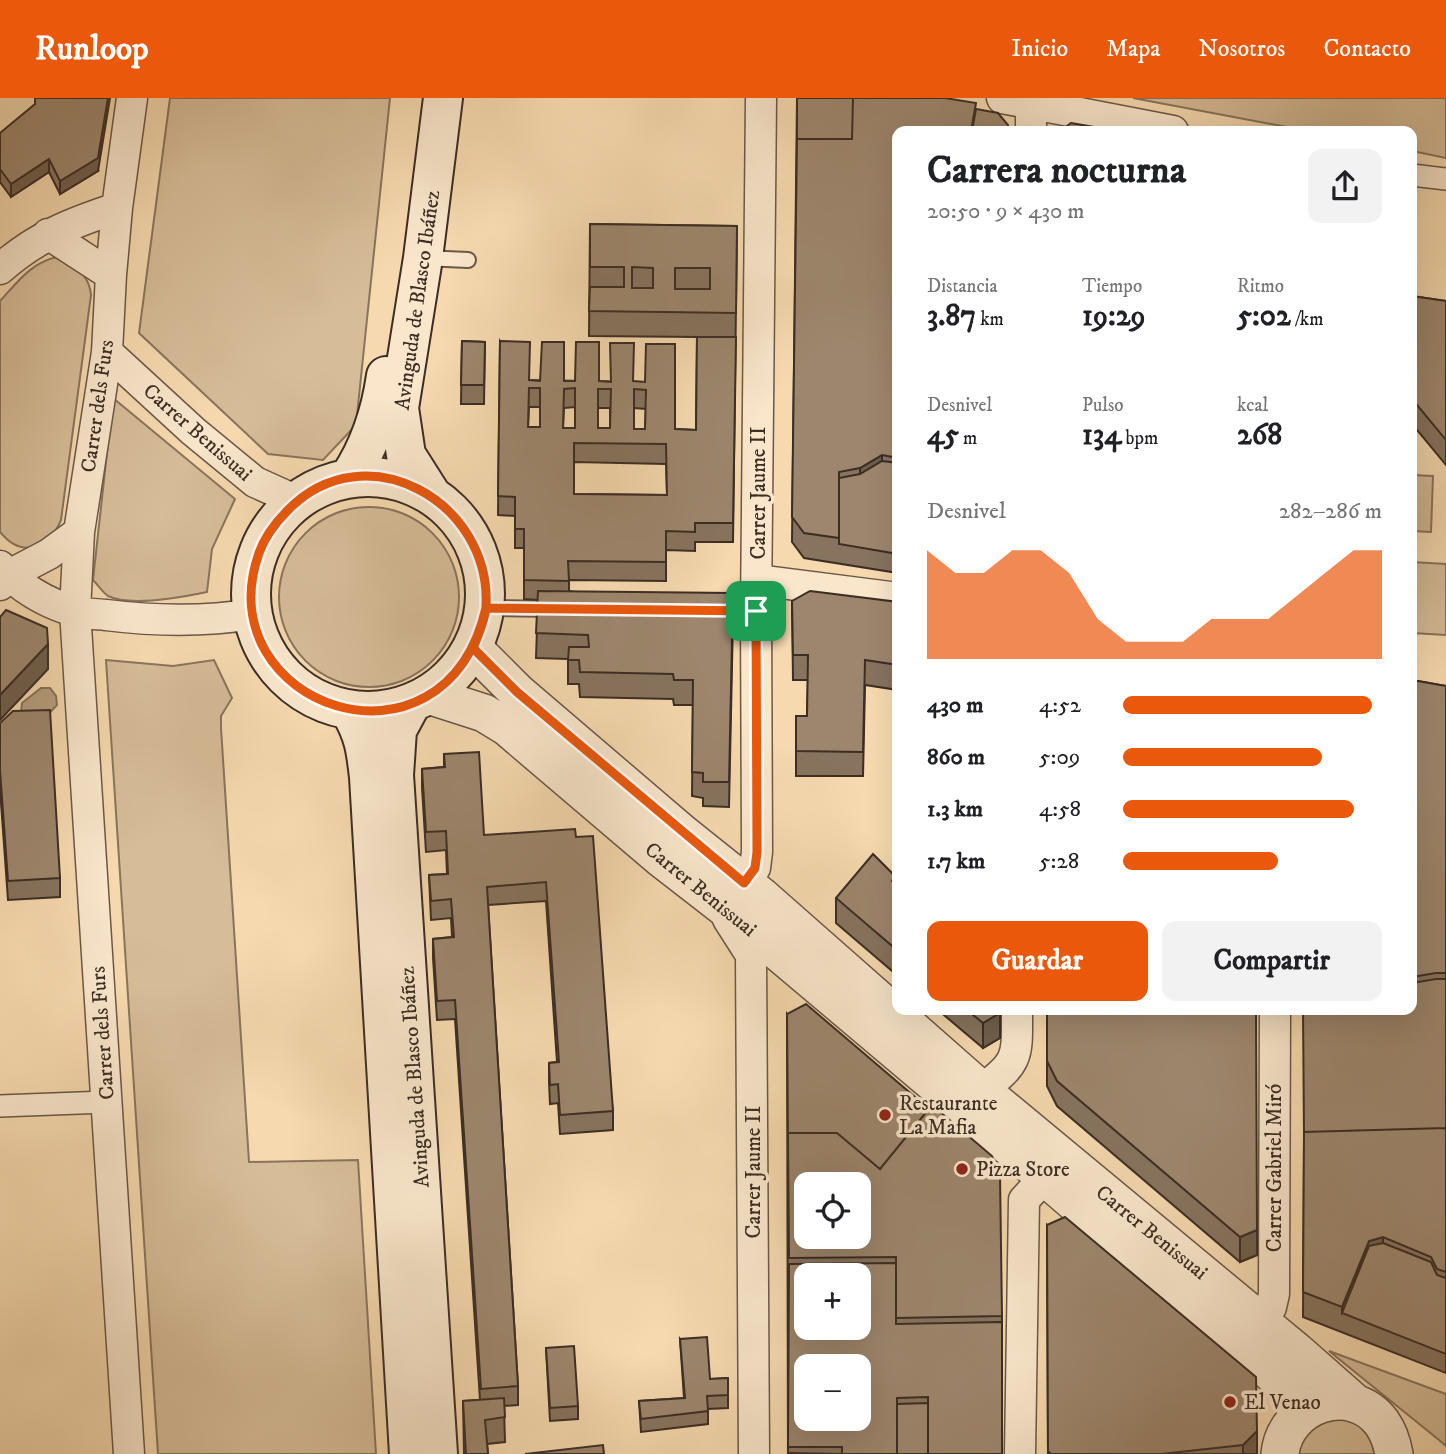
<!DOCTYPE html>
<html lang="es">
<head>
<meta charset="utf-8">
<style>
	body { margin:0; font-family:"IM FELL DW Pica",serif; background:#f2f2f2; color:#202124; height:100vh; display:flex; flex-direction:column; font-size:26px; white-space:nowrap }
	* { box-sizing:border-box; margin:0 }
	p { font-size:23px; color:#757577 }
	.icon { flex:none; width:38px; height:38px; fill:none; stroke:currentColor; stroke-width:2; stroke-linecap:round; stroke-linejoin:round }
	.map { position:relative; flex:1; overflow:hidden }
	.side { position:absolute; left:892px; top:28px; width:525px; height:889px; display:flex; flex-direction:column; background:#fff; border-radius:14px; box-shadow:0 7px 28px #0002 }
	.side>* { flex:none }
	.fabs { position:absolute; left:794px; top:1074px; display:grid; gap:14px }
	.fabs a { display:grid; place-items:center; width:77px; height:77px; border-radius:14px; background:#fff; box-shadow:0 7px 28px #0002; font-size:35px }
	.pin { position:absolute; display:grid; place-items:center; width:60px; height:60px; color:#fff; margin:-30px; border-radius:14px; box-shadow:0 4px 10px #0006 }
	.round { display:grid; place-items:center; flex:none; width:74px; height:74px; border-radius:14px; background:#f2f2f2 }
	.head { display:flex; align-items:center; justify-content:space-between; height:119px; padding:0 35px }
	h1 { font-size:38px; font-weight:800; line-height:52px }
	.metrics { display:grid; grid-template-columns:repeat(3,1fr); gap:10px; height:119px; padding:7px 35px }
	.metrics div { display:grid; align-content:center }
	.metrics b { font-size:30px; font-weight:800 }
	.metrics small { font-size:19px; font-weight:400 }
	.metrics p { font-size:19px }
	.chart { height:196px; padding:14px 35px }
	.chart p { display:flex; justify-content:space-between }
	.chart svg { width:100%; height:126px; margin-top:7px; fill:#ea580c; opacity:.7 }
	.primary-button { display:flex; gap:14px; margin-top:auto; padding:14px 35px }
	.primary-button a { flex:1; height:80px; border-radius:14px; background:#ea580c; color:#fff; font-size:28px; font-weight:800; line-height:80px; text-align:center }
	.primary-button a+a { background:#f2f2f2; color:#202124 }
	ul { padding:0 35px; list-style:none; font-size:23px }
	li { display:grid; grid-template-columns:112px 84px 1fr; align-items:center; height:52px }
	li i { height:18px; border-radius:9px; background:#ea580c }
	header { display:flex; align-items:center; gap:42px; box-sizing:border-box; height:98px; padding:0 35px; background:#ea580c; color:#fff }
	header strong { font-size:33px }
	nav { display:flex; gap:38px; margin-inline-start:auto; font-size:24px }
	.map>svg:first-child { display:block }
</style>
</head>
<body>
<header>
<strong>Runloop</strong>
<nav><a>Inicio</a><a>Mapa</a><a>Nosotros</a><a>Contacto</a></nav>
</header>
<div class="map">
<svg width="1446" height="1356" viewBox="0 0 1446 1356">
	<rect width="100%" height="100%" fill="#f6d9af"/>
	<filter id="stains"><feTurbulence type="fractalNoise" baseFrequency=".00286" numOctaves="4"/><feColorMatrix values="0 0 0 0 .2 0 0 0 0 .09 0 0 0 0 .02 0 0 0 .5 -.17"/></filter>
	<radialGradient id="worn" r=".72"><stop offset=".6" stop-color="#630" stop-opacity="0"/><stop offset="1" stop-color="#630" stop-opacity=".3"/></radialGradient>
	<path fill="#d6bc98" stroke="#89745e" stroke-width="2" d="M170,0h220l-34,327 -33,35 -55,-6 -129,-121z
		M1133,0h313v60l-34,-7v-20h-104z
		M58,159c17,11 31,16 33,38l-30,225c-12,29 -39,39 -61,12v-231c16,-17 32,-40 58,-44z
		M113,300l122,101 -23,50 -5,43c-24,5 -77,15 -99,4 -5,-3 -10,-11 -15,-16z
		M1412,377l21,1 -2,56 -19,-1z
		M279 499a90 90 0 1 1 180 0a90 90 0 1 1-180 0Z
		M1412,464l34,2v71l-34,-2z
		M106,562l67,6 41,-6 18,38 -11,18v12l28,434 109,-2 18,294h-218z
		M1329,1253l117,43v52l-7,-6z
		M1347,1319l21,13 9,24h-80l13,-29z"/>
	<path fill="#b79f80" stroke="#86715c" stroke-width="2" d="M41,590h9l6,8 1,9 -9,10 -27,-3 1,-9z"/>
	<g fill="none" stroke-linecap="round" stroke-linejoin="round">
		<defs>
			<path id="service" d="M424,160l44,2
				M486,510l68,1"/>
			<path id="pedestrian" d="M1412,77l34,4
				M0,1008l106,-4"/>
			<path id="minor" d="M1002,0l171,33
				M1031,33v-28
				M48,136l63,41 -4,77 -28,180 -4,79 54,843
				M0,171c36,-32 71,-46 117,-61l15,-110
				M111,177l6,-67
				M107,254l86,79 62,51 42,19
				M0,468c20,21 46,37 74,45 10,3 22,3 32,4 48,6 98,7 147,-1
				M758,482l140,18
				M0,487l9,-10 40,-21 30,-22
				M744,785l11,-15 2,-16 -1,-241 5,-513
				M728,821l23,36 3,499
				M981,992c39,-28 36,-34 36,-80
				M1263,1225l8,-16 3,-13 1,-284
				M1020,1356l4,-254 21,-23"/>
			<path id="tertiary" d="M473,550l44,44 166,142 79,63 219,193 316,262 59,52
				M428,597l56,18 23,14 155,132 76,59 307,259 231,200 16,16 5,23
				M1280,1356c5,-50 71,-73 102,-31 7,10 10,20 12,31"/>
			<path id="secondary" d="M251 496a117 117 0 1 1 234 0a117 117 0 1 1-234 0Z
				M349,380c20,-30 32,-67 37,-102
				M432,398l-26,-41 -7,-47 24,-150 20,-160
				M411,606l-14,26 -3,45 44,679
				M350,613c14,23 16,39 19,66l40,677"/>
		</defs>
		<use href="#service" stroke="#6a5848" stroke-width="18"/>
		<use href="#pedestrian" stroke="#6a5848" stroke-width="24"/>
		<use href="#minor" stroke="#6a5848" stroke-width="33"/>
		<use href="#tertiary" stroke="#6a5848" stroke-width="40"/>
		<use href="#secondary" stroke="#3c2d25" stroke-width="42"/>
		<use href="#service" stroke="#f9e6cb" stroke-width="14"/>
		<use href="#pedestrian" stroke="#f9e6cb" stroke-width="21"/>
		<use href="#minor" stroke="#f9e6cb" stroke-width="30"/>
		<use href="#tertiary" stroke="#f9e6cb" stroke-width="37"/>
		<use href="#secondary" stroke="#f9e6cb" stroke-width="38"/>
	</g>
	<path fill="#87735e" stroke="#3c2d25" stroke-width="2" fill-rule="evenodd" d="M797,0l101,33v442l-94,-15 -12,-16z
		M0,35l98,38 -38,23 -11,-22 -38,25 -11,-15z
		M590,126l147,2 -4,316h-38v9l-29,-1v31l-97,-1v11l164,27 -4,189 -26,-1v-8l-11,-2 1,-91h-19l-1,-6 -93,-2 -1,-13h-11v-25l-32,-1 2,-58 -14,-1v-51h-9v-32l-17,-1 2,-174 29,39 116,2 30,47 21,1 1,-93 -108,-1zM529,309h11v20h-12zM575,309v21h-12l1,-20zM598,310h12v20h-12zM634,310l12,1 -1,20h-11zM574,364l92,2 1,31 -93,-1z
		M1412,198l34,5v164l-34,-41z
		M462,243l23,1 -1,62h-23z
		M792,503l106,1v88l-33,-5 -2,91h-67v-60h11l1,-36h-15z
		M1412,582l34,6v687l-143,-56 1,-170 108,-137z
		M0,625l60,155v19l-52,3 -8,-111z
		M444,656l40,81 92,2 37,274v19l-53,4 -2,-31 -8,1 -1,-22v-19l8,-1 -11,-161 -58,4 30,481v19l-14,1 1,36 -18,2 1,10h-24l-1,-53 17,-1 -25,-381 -18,1 -4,-62v-19l19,-2 -1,-19 -20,2 -2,-45 18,-1 -1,-24 -20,2 -4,-64v-19l22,-2z
		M895,785l3,3v90l-62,-53v-25z
		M938,912h62v28l-17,10z
		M1047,912l210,245 -17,7 -183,-156 -10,-20z
		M787,916l215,302v138h-214z
		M1047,1127l210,229h-209z
		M680,1241l30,40 18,-1v30l-20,1v15l-67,8 -2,-31 45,-3z
		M546,1250l32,58v13l-28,2z"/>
	<path fill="#6e5e4c" stroke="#3c2d25" stroke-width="2" d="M108,0h2l-12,73 -38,23v-13z
		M49,61v13l-38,25v-13z
		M882,357v25l-22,13v-25z
		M48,546v25l-48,51v-25z
		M1000,912v28l-17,10v-25z
		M1257,1132v25l-17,7v-25z
		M1383,1139v25l-41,51v-6l27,-66z
		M1257,1333v23h-14v-9z"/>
	<path fill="#9d866d" stroke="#3c2d25" stroke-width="2" fill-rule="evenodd" d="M35,0h73l-10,60 -38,23 -11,-22 -38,25 -11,-15v-36l35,-29z
		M797,0h56l-1,41h-55z
		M853,0h92l31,5 -5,28h-73v193l-5,133 -11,-2 -22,13 -21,4v66l-35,-5 -12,-16 5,-378h55z
		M976,11l22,4 10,12v6h-36z
		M1071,25l46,8h-57z
		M590,126l147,2 -1,87 -147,-2 1,-24h34v-20h-34zM632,169l21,1v20h-21zM675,170h35v21h-35z
		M1412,198l34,5v139l-34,-41z
		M898,226v132l-5,-1z
		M697,239h39l-3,186h-38v9l-29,-1v31l-98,-1 1,20 -45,-1v-51h-9v-32l-17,-1 2,-155 30,1 -1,38 11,1 2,-39h22v39h11l1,-39h23v39l12,1 -1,-39h24l-1,38 12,1 1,-38h29v85l21,1zM529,290h11v39h-12zM575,290v40h-12l1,-39zM598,291h13l-1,39h-12zM634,291l12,1 -1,39h-11zM574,345l92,1 1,51 -93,-1z
		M462,243l23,1 -1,43h-23z
		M882,363l16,2 -1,70 1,-3v24l-59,-10v-66l21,-4z
		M538,493l195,2 -4,189h-26v-9l-11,-1 1,-92h-19l-1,-6 -93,-2 -1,-12h-11l1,-13h20l-1,-12 -52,-2z
		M810,493l88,11v63l-33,-5 -2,92 -67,-1v-35h11l1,-61h-15l-1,-54z
		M6,512l41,18 1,16 -48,51v-78z
		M1412,582l34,6v287h-10l-24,4z
		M50,612l10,168 -52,3 -8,-111v-47l13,-12z
		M479,654l5,83 91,-6 1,8 17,-1 20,275 -53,4 -2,-31 -8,1 -1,-22 10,-1 -13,-180 -59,5 31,499 -37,3 -26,-389 -18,1 -4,-62 21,-2 -3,-38 -20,2 -2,-26 19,-1 -2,-43 -20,1 -4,-63 23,-2 -1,-13z
		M873,756l22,22 -3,5 6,5v65l-62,-53z
		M1436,881h10v149l-142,4v3l-1,-125h109v-27z
		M806,906l123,105 -49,60 -43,-36h-49v6l-1,-125z
		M967,912h33v3l-17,10z
		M1047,912h209l1,220 -17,7 -183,-156 -10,-20z
		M932,1007l60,51 8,19 2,141 -106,2v-61l-107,1 -1,-125h49l43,36zM807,1087h52v52h-52z
		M1446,1030v144l-9,-3 -6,-12 -48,-20 -14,4 -27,66 -39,-15 1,-160z
		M1065,1119l191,160 1,54 -14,14 -82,9h-110l-3,-3 -1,-226z
		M1383,1145l48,19 6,13 9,3v76l-104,-41 27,-67z
		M896,1165v61l106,-2v132h-74v-57l-31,1v56h-55v-7h-54l1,-183zM807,1178h52v52h-52zM807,1269h52v52h-52z
		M707,1239l3,42 18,-1v17l-21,1 1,15 -67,8 -2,-18 46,-3 -5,-59z
		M574,1248l4,60 -28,2 -4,-60z
		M504,1300l1,19 -20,3 3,34h-22l-3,-53z
		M928,1305v51h-31v-50z
		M603,1347l1,9h-79z
		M788,1355l54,1h-54z"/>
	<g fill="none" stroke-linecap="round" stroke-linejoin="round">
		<defs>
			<path id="route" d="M756,513l-270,-3c-42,181 -281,98 -227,-55 6,-17 17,-31 29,-43 77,-79 204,-9 198,97 -1,14 -8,28 -13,41l44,44 227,191 11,-15 2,-16 -1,-241"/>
		</defs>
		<use href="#route" stroke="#fff" stroke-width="14"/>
		<use href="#route" stroke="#ea580c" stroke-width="9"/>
	</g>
	<g fill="#8f2418" stroke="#f9e6cb" stroke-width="2.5">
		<circle cx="885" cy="1017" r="7"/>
		<circle cx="962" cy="1071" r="7"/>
		<circle cx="1230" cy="1304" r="7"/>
	</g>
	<g text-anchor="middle" stroke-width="7" stroke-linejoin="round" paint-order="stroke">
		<g font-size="21" fill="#3c2d25" stroke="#f9e6cb">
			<text transform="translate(417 202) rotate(-82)" y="7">Avinguda de Blasco Ibáñez</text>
			<text transform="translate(97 308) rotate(-82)" y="7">Carrer dels Furs</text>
			<text transform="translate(198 334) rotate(41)" y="7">Carrer Benissuai</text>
			<text transform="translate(758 395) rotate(-90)" y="7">Carrer Jaume II</text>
			<text transform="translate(701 791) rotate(39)" y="7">Carrer Benissuai</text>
			<text transform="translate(102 935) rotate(-94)" y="7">Carrer dels Furs</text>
			<text transform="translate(414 979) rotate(-94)" y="7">Avinguda de Blasco Ibáñez</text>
			<text transform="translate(1274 1070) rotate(-90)" y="7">Carrer Gabriel Miró</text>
			<text transform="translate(753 1074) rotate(-90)" y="7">Carrer Jaume II</text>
			<text transform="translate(1152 1134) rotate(39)" y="7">Carrer Benissuai</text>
		</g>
		<g font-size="21" fill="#3c2d25" stroke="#f9e6cb" text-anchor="start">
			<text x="899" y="1012">Restaurante<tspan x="899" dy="24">La Mafia</tspan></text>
			<text x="976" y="1078">Pizza Store</text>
			<text x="1244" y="1311">El Venao</text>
		</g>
	</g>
	<rect width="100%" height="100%" filter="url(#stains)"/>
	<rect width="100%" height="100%" fill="url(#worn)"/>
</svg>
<div class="fabs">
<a><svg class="icon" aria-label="locate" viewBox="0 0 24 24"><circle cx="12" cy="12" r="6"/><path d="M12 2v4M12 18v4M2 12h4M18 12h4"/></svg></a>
<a>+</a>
<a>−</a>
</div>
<div class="pin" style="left:756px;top:513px;background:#1e9e55"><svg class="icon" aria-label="arrive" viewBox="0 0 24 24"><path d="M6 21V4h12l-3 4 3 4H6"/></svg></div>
<section class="side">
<div class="head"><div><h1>Carrera nocturna</h1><p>20:50 · 9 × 430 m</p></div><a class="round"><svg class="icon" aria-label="share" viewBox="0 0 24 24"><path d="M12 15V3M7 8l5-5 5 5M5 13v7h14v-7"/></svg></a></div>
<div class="metrics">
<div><p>Distancia</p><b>3.87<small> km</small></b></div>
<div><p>Tiempo</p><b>19:29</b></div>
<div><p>Ritmo</p><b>5:02<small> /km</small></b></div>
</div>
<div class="metrics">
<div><p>Desnivel</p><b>45<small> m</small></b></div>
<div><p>Pulso</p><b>134<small> bpm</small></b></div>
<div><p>kcal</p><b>268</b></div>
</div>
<div class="chart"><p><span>Desnivel</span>282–286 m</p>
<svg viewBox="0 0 160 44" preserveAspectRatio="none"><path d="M0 44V6L10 14L20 14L30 6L40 6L50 14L60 30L70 38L80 38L90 38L100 30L110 30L120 30L130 22L140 14L150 6L160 6V44z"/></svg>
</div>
<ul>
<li><b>430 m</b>4:52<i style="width:96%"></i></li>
<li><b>860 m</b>5:09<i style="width:77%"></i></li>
<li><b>1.3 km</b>4:58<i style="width:89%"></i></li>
<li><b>1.7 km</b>5:28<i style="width:60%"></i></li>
</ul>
<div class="primary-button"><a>Guardar</a><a>Compartir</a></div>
</section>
</div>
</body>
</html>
